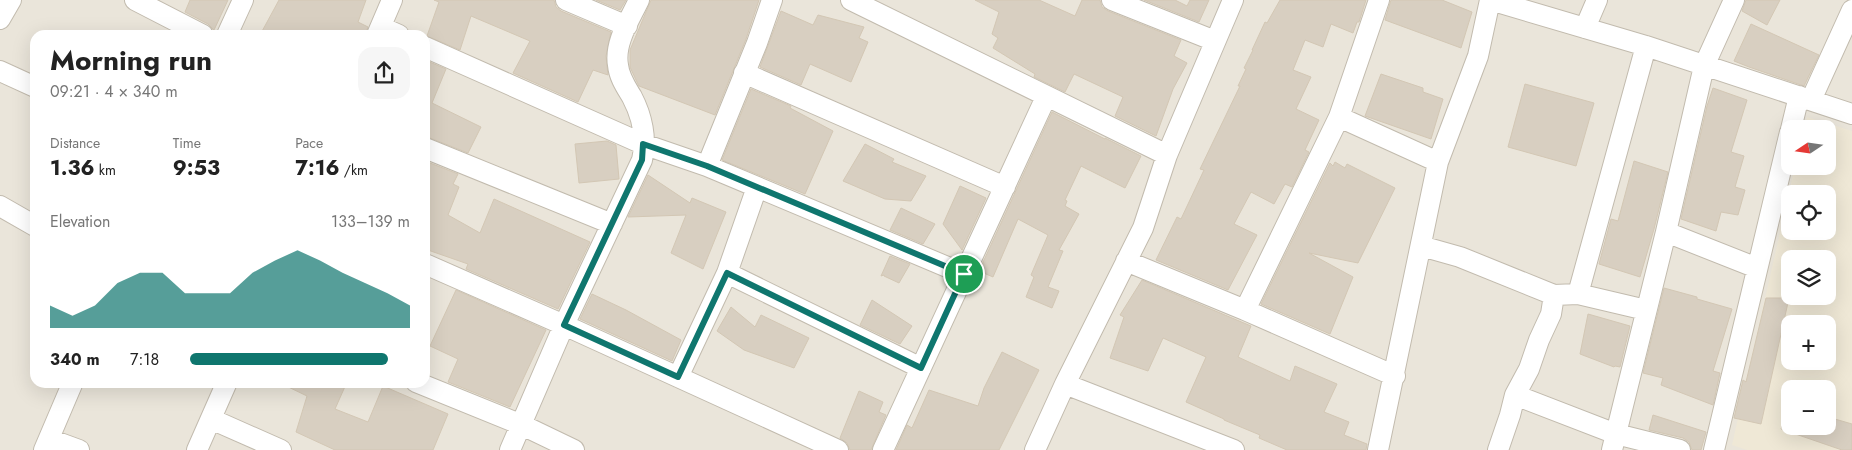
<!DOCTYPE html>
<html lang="en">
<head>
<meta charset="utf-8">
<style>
	body { margin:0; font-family:Jost,sans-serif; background:#f6f6f6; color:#222; height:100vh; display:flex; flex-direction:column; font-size:19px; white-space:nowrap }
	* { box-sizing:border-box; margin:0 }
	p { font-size:16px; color:#767676 }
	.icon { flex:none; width:28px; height:28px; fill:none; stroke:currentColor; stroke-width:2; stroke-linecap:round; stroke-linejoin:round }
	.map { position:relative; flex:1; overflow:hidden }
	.side { position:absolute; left:30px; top:30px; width:400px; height:358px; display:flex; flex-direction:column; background:#fff; border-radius:15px; box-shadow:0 5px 20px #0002 }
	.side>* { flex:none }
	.needle { width:32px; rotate:257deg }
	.tools { position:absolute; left:1781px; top:120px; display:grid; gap:10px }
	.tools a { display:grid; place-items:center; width:55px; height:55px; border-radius:10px; background:#fff; box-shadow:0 5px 20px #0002; font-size:25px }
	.pin { position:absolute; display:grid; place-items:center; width:42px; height:42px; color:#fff; margin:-21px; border:2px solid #fff; border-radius:50%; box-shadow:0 1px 5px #0007 }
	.round { display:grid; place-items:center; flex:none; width:52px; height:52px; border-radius:15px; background:#f6f6f6 }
	.head { display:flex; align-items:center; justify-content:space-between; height:85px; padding:0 20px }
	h1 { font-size:28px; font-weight:700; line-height:38px }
	.figures { display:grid; grid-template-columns:repeat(3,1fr); gap:8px; height:85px; padding:5px 20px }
	.figures div { display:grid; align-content:center }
	.figures b { font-size:21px; font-weight:700 }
	.figures small { font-size:14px; font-weight:400 }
	.figures p { font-size:14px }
	.chart { height:140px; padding:10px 20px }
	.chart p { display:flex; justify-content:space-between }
	.chart svg { width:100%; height:90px; margin-top:5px; fill:#0f766e; opacity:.7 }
	ul { padding:0 20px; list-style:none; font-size:16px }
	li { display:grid; grid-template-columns:80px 60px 1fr; align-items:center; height:38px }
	li i { height:12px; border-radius:6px; background:#0f766e }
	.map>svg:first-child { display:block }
</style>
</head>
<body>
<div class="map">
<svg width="1852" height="450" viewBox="0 0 1852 450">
	<rect width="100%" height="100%" fill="#f6f3ec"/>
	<path fill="#eae5da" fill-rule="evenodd" d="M0,0h1852v450h-1852zM35,35h390v347h-390zM1790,129h38v37h-38zM1790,194h38v37h-38zM1790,259h38v37h-38zM1790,324h38v37h-38zM1790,389h38v37h-38z"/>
	<path fill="#efe8d6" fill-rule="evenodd" d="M1807,117l45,14v319h-105l-15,-5 63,-279h33v-37h-24zM1790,194h38v37h-38zM1790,259h38v37h-38zM1790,324h38v37h-38zM1790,389h38v37h-38z"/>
	<path fill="#d8cfc1" stroke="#d3c7b4" d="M190,0h38l-14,30 -6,-6 -23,-12z
		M279,0h87l-8,22 10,5 -3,8h-105z
		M434,0h120l2,7 5,4 50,21 -5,24 2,19 -15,-5 -15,32 -65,-29 17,-32 -59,-25 -11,34 -33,-14 12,-34z
		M596,0h30l-6,10z
		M651,0h108l-13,39 -31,76 -76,-29 -3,-6 -6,-13v-17z
		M975,0h64l36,16 7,-16h18l2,7 6,4 73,29 -7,16 13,7 -14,26 -17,47 -41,-20 8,-19 -49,-23 -9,18 -31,-15 1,-3 -42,-26 5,-10 -6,-4 7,-22z
		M1144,0h31l12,6 3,-6h19l-10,22z
		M1280,0h86l-7,22h-2l-4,11 -22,-9 -8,23 -18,-7 -12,30 18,7 -15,32 23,11 -14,30 4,2 -17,35 -7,-3 -11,20 -23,-12 -17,32 23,11 -29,55 -72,-30 21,-43 4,2 23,-49 -4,-1 40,-83h-2l8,-17 -2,-1 9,-18h-1l13,-28 2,1z
		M1391,0h51l30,12 -11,36 -76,-28z
		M1746,0h34l-13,25 -25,-14z
		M781,11l32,14 5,-10 46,12 -5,11 9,4 -17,40 -41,-18 -9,21 -41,-18z
		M1751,24l68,31 -15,31 -55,-19 -15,-6z
		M425,60l21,9 -14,34 49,24 -13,26 -43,-17z
		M1381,74l42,14v4l20,7 -12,40 -66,-23z
		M1525,84l69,19 -18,63 -68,-19z
		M1713,88l34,12 -16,52 13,4 -9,31 10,3 -7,25 -17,-3 -5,19 -35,-12 26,-113z
		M751,89l40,17 -1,2 43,23 -28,63 -83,-34z
		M1052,112l53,27v-1l36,18 -16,32 -44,-22 -16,34 2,1 -2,5 14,8 -20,36 4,1 -15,36 11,4 -7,17 -26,-11 8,-20 -3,-2 17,-40 -30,-16 -25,58 -14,-6z
		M607,141l9,4 3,34 -40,4 -4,-39z
		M865,144l29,15 -2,3 34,14 -15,25 -26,-2 -42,-18z
		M425,161l33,13 -5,10 6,3 -11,28 32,18 14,-34 96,43 -32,67 -92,-40 2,-5 -43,-15z
		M1634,161l34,11 -14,57 -14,48 -41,-13 12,-45 7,2z
		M1335,162l10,6 2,-4 48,24 -37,75 -49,-10 44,24 -23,57 -69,-30 69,-141 3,3z
		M648,175l42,28 2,-5 34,14 -23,57 -32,-16 15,-38 -58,2z
		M960,186l26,12 -24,52 -19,-26z
		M901,208l34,16 -12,20 -33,-14z
		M890,256l20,8 -11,19 -15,-7v-1l-3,1z
		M1142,280l109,46 -13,31 52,24 5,-15 42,18 -13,28 25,10 -5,13 23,9 -1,6h-79l-28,-12 1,-3 -36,-15v-1l-38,-17 20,-45 -43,-19 -15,33 -38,-13 14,-41 -4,-2z
		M1664,288l33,9v2l35,10 -19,62 7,2 -7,32 -52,-20 2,-7 -20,-5z
		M456,290l90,40 -36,77 -62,-25 10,-23 -28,-13z
		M592,294l34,16 55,30 -9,21 -92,-42z
		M1766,298h23l-28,126 -27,-6 9,-38 3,2z
		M872,300l40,26 -12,18 -40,-19z
		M731,307l24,20 6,-12 48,23 -15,30 -50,-18 -27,-19z
		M1588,314l42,12 -10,41 -5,-1 -1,1 -34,-13z
		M1002,352l37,18 -40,80h-103l11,-25 5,3 17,-38 49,16 6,-18z
		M278,382h69l-12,27 33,13 15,-36 65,28 -15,36h-98l-39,-18 11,-36z
		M859,391l24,11 -4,10 7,3 -15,35h-21l-3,-7 -7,-5z
		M1653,415l53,17 -5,18h-9l-3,-8 -6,-4 -34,-8z
		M1828,417l24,7v26h-10l-61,-21 1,-3h46z"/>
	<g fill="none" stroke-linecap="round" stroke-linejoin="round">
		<defs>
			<path id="street" d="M135,0l68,35
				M566,0l61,26
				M851,0l316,155
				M1112,0l103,41
				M1490,0l156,46 206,68
				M0,19l11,-19
				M381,27l18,8
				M1585,28l12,-28
				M227,35l16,-35
				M377,35l15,-35
				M425,47l218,97 64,22 257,108
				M0,71l35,16
				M744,73l261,114
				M1811,100l41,-90
				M1339,117l99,45
				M1791,129l8,-33
				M425,148l187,76
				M707,166l50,-123 15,-43
				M0,206l35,20
				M1666,232l91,36
				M1421,246l39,11 94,38 24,-1 68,-248
				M1126,261l119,49 150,66
				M425,264l139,61 274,125
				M727,273l194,95
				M1578,294l68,16
				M1245,310l94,-193 40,-117
				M678,377l49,-104 30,-86
				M416,382l106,43 52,25
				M1065,384l169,66
				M1515,395l101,39 64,16
				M211,419l70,31
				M49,439l30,11
				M44,450l29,-68
				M197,450l30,-68
				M510,450l54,-125 78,-165c5,-21 0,-44 -10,-63 -6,-10 -13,-20 -14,-32 -4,-22 12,-46 21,-65
				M883,450l163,-353
				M1035,450l30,-66 78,-156 24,-73 66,-155
				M1378,450l60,-288 40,-106 12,-56
				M1498,450l12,-35 5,-20 14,-26 10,-29 12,-26 3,-19
				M1612,450l54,-218 38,-166 30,-66
				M1714,450l76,-318"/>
		</defs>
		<use href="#street" stroke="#c2bbae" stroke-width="22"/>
		<use href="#street" stroke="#fff" stroke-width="20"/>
	</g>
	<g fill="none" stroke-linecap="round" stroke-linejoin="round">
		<defs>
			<path id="route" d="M643,144l64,22 257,108 -43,94 -194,-95 -49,104 -114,-52 78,-165z"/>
		</defs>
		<use href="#route" stroke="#fff" stroke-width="10"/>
		<use href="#route" stroke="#0f766e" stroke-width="6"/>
	</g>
</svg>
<div class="tools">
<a><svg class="needle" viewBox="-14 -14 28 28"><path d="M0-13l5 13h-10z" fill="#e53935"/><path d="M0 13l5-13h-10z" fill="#767676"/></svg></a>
<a><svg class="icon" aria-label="locate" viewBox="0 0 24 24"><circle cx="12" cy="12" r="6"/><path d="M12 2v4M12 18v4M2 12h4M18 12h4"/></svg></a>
<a><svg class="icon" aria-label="layers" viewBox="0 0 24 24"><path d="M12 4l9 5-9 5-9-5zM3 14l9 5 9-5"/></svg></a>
<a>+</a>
<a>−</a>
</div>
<div class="pin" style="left:964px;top:274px;background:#1e9e55"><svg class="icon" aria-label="arrive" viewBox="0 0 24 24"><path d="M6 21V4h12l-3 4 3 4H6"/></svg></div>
<section class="side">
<div class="head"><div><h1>Morning run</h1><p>09:21 · 4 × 340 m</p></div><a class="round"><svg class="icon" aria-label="share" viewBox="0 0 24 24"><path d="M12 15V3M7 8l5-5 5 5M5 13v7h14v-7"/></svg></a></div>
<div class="figures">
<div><p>Distance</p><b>1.36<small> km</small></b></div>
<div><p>Time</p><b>9:53</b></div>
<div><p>Pace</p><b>7:16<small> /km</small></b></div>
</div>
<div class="chart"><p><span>Elevation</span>133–139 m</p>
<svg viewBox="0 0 160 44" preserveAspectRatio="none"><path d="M0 44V33L10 38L20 33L30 22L40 17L50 17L60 27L70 27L80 27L90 17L100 11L110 6L120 11L130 17L140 22L150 27L160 33V44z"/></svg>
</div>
<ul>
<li><b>340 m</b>7:18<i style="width:90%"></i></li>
</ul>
</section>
</div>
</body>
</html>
